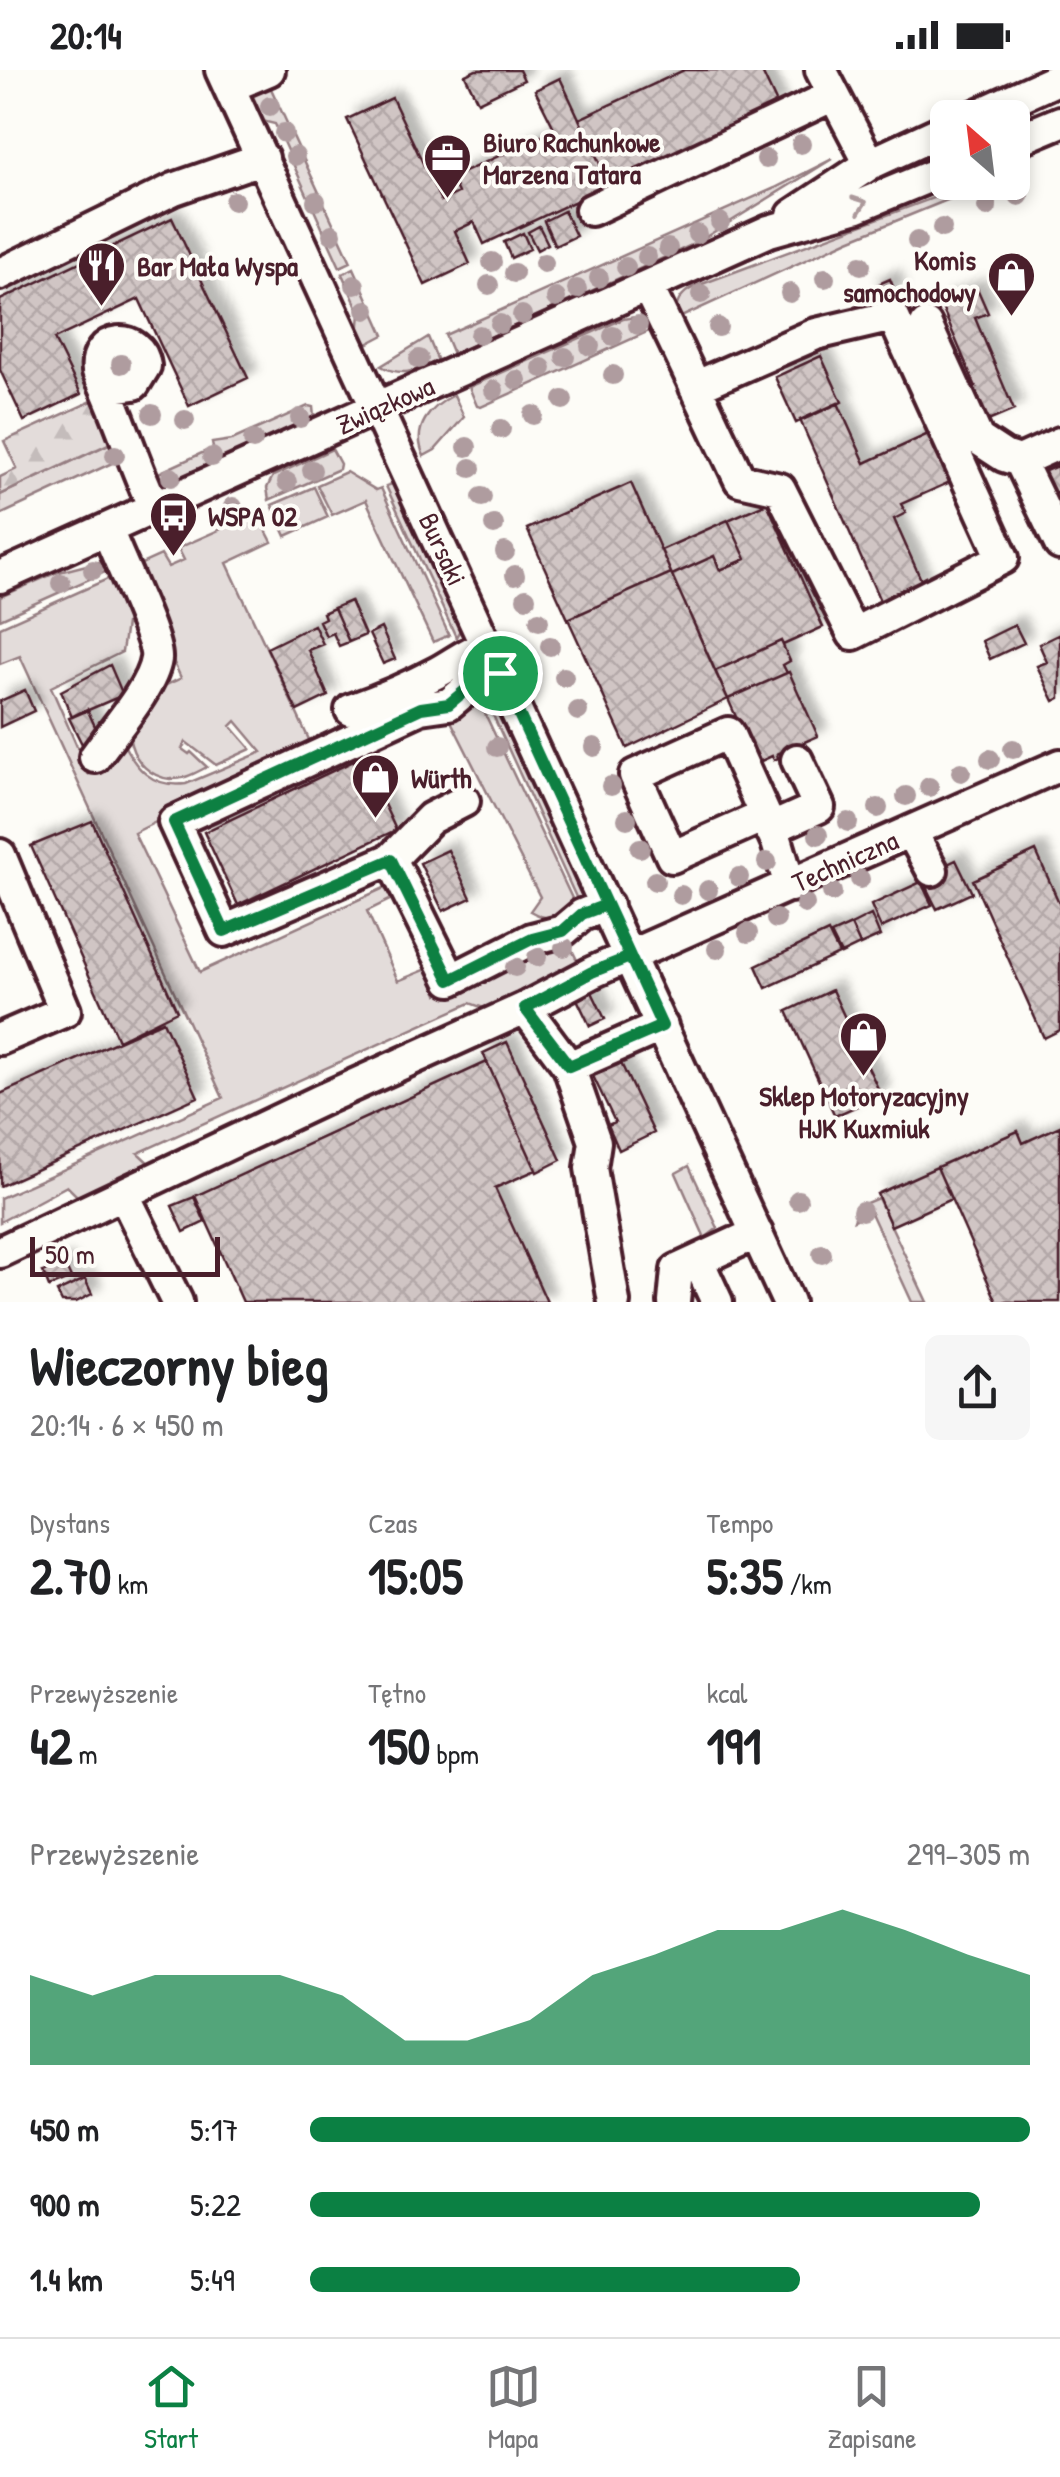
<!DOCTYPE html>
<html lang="pl">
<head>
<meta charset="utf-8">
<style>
	body { margin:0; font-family:"Patrick Hand",sans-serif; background:#f6f6f6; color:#202124; height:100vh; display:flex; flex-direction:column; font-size:38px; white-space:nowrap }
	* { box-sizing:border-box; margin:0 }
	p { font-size:32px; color:#757577 }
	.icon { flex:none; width:55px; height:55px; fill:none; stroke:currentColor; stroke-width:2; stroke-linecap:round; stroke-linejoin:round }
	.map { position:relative; height:1232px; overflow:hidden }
	.drawer { display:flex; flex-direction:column; background:#fff; flex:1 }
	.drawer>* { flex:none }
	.needle { width:65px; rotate:332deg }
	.buttons { position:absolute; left:930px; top:30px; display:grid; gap:20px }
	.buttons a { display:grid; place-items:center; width:100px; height:100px; border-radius:15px; background:#fff; box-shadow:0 5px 15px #0003; font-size:50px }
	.scale { position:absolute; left:30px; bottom:25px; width:190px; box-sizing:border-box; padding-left:10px; border:5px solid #4a1f2b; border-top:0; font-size:28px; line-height:35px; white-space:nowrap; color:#4a1f2b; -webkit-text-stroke:8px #fdfcf7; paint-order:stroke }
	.pin { position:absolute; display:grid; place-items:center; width:85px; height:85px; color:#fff; margin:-42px; border:5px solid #fff; border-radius:50%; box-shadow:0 2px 10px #0007 }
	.round { display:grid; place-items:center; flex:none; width:105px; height:105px; border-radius:15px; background:#f6f6f6 }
	.head { display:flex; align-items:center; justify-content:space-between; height:170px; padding:0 30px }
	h1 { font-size:55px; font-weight:800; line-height:75px }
	.figures { display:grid; grid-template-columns:repeat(3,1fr); gap:15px; height:170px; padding:10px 30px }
	.figures div { display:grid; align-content:center }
	.figures b { font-size:50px; font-weight:800 }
	.figures small { font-size:28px; font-weight:400 }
	.figures p { font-size:28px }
	.chart { height:280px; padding:20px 30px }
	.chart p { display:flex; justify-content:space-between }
	.chart svg { width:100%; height:180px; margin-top:10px; fill:#0b8043; opacity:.7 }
	ul { padding:0 30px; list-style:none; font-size:32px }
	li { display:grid; grid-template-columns:160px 120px 1fr; align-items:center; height:75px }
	li i { height:25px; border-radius:12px; background:#0b8043 }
	.status { display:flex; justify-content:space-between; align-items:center; height:70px; padding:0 50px; background:#fff; direction:ltr }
	.status svg { height:28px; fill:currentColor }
	.dock { display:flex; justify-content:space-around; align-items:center; height:140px; border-top:2px solid #e0e0e0; background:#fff; font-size:28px; color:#757577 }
	.dock a { display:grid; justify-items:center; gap:5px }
	.dock .selected { color:#0b8043 }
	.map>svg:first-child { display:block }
</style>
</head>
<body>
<div class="status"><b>20:14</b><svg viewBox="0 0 49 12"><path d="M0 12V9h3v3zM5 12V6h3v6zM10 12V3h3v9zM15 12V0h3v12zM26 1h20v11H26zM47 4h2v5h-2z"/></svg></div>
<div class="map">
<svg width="1060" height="1232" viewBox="0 0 1060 1232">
	<defs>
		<pattern id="forest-firs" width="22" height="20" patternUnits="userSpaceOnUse" patternTransform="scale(2.5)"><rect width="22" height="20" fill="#e3dcda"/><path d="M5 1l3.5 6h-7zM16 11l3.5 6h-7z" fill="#c4bcbb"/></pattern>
		<pattern id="building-cross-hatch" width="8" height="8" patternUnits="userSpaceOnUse" patternTransform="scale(2.5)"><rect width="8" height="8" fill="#d0c5c4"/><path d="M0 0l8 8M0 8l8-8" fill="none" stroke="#b4a9a9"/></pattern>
		<filter id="shadow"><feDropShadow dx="9" dy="-9" stdDeviation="5" flood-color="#0004"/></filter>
	</defs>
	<rect width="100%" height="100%" fill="#fdfcf7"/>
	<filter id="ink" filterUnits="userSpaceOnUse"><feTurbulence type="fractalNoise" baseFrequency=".01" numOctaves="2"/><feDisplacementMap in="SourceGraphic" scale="20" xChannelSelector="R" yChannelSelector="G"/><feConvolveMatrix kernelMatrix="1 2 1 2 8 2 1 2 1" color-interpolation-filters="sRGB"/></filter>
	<g filter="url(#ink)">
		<path fill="#e3dcda" stroke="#967e82" stroke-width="2.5" d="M268,12l83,180 -11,5 -65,-143 -13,-3 -12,-21 2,-7z
			M832,89l-136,84 -243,111 -8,-19 330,-147z
			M973,113h16l-140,57 -172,79c-3,-15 4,-26 17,-32z
			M354,198l30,67 -19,10 -7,-9 2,-23 -18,-39z
			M635,247l21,11 -175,79 -4,-1 -8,-19 154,-68z
			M428,267l10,24c-21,9 -35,17 -57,5z
			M454,325l10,22 -29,33 -11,6c-13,-28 6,-49 30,-61z
			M308,336l5,1 1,10 -149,67 -11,-1 -2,-7 61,-28 -1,-5 20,-3z
			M117,370l6,18 -123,57v-20z
			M332,379l8,15 -1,5 -70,31 -2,-12 6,-12z
			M346,402l30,18 5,-2 68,147 -16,7 -67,-142 -34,15 -15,-30z
			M395,413l67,144 -6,10 -70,-151z
			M314,417l14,30 -42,19 -14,-31z
			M257,443l15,29 -45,21 84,181 -177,89 66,139 184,-84 10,10 -27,13 31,70 29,-12 11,25 117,-49 3,4 11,-5 11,22 -88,45 -22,-8 -332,150 16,15 -72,33 -15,-15 -67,36v-24l223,-100 -203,-442 -20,8v-37l112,-50 15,40 -5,35 -71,35 38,87 22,-10 -2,-6 12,-19c14,29 30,49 65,45l76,-32 -26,-31 -5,5 20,23 -35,16 -30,-23 -4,7 7,5 2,-2 16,15c-12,6 -23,13 -37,12 -40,-5 -56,-59 -24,-83 10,-8 24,-12 35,-18l-51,-109 31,-14 7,12 16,-7 -6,-12z
			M98,492l14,7 -112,50v-22l55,-24z
			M487,632l10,4 81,171 6,18 -4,11z
			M480,633l97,206c-19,10 -28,13 -47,2l10,-14 -91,-180z
			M689,1096l29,62 -13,10 -29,-65z
			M878,1128l49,104h-15l-41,-89 -17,7 5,-14z"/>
		<path fill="url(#forest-firs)" stroke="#967e82" stroke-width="2.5" d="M103,326l14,44 -117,55v-18l17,-8 -13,-28z"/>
		<path fill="url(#building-cross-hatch)" stroke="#4a1f2b" stroke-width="2.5" filter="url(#shadow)" d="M476,0h43l5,10 -46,22 -13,-27z
			M684,0h77l17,36 -168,79 -31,-66z
			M560,8l50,107 -126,59 -10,-22 -19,9 15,33 -45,21 -78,-166 45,-21 49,103 17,-8 -7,-15 104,-48 -20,-40z
			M564,141l12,25 -21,10 -11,-25z
			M172,148l76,160 -59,28 -50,-107 -85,40 27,55 -57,27 -24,-51v-70z
			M539,156l9,18 -11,6 -9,-18z
			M523,163l7,16 -19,9 -7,-16z
			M890,209l6,15 -20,9 -6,-15z
			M977,218l11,25 -13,5 39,92 -33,14 -14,-33 9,-4 -36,-84z
			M821,286l21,46 -46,21 -21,-46z
			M838,333l27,60 72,-33 22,48 -58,26 5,9 -12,6 29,65 -42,19 -81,-183z
			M1057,396l3,26 -11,5 -11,-23z
			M631,413l40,90 -103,46 -41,-90z
			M767,433l56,124 -40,18 -2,-4 -66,30 -43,-96 42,-19 6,14 26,-11 -18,-39z
			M728,450l18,39 -26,11 -6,-14 -42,19 -11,-25z
			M671,503l57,126 -101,49 -59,-129z
			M350,531l15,34 -16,7 -15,-34z
			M334,538l15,34 -10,4 -6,-13 -7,3 -7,-15 6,-3 -2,-5z
			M314,555l9,19 -15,6 20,46 -31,15 -30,-63z
			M1015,555l9,18 -34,16 -8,-18z
			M381,558l14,31 -12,5 -14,-30z
			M1060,564v64l-6,3 -17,-35 10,-4 -8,-18z
			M781,571l9,20 -7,4 4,8 -59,26 -13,-28z
			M110,595l13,30 -51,22 -11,-26z
			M789,602l29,64 -41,18 1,4 -4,2 -2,-4 -11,5 -3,5 -30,-67z
			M25,620l9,21 -34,16v-26z
			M87,639l12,26 -17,9 -13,-26z
			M362,687l34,73 -158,75 -34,-73z
			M92,751l85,190 -59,29 -87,-194z
			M448,780l23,48 -28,13 -23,-48z
			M1036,781l24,54v125l-16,8 -71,-158z
			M956,790l16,33 -35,16 -16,-32z
			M921,812l11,23 -51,23 -10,-23z
			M871,845l9,21 -20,9 -9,-20z
			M851,855l9,20 -19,9 -10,-20z
			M828,862l11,22 -73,34 -10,-22z
			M832,920l49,105 -46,21 -48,-105z
			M592,922l13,27 -15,7 -13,-27z
			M163,951l35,76 -198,89v-92z
			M507,972l54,118 -24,12 -54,-119z
			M619,989l35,74 -35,17 -11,-25 7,-3 -22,-46 12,-5 -2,-5z
			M487,992l49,108 -41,18 52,114h-304l-48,-106z
			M1060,1056v176h-63l-60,-135 81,-36 5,12z
			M937,1097l14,32 -60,27 -14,-32z
			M194,1127l11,25 -21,10 -12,-26z
			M64,1193l7,15 -22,9 -6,-15z
			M85,1209l7,15 -16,8h-14l-5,-10z"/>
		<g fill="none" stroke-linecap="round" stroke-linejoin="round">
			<defs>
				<path id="minor" d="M221,0l567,1232
					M821,0l49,94
					M229,17l40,-17
					M971,48l89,-40
					M1012,72l48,-20
					M591,140l243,-115
					M793,145l77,-51 78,-36
					M0,204l174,-85 89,-31
					M647,216c32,64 62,130 93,194l40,9 73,145 150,-76 -110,-242 -77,18 -121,53
					M926,255l52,114 26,17 16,5 40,83
					M101,308l12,9 21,-3 11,-18c-5,-35 -52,-30 -47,5 22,45 35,92 56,136
					M1020,391l40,-18
					M0,507l769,-346 89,-25 90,-37
					M351,640c31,-11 59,-23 87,-38 18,-10 30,-20 49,-27
					M95,687c17,-25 57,-69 61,-98 3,-18 -41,-106 -49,-130
					M464,731l-33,17 -40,41 60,121 81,-41 31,-8 19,-16 25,-10
					M764,746l-92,41 -37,-82 93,-42 49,109 13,44
					M770,759l49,-22 -22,-47
					M911,761l21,39
					M0,785l65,156 -65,28
					M391,789l-167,72 -50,-109 247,-114 28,-4 25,-21 25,-10
					M525,938l44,59 26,75 -4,26 23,134
					M569,997l93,-41
					M124,1125l53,107
					M0,1182l321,-152 204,-92 68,-36 467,-207
					M698,1191l19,41
					M674,1232l3,-32 80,-37"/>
			</defs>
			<use href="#minor" stroke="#4a1f2b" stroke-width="38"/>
			<use href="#minor" stroke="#fdfcf7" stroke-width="30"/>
		</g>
		<g fill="#af9c9f">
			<circle cx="270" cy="36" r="10"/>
			<circle cx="284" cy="63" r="10"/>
			<circle cx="801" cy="74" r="10"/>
			<circle cx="295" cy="86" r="10"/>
			<circle cx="766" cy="89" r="10"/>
			<circle cx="1019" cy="126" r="10"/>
			<circle cx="234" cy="131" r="10"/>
			<circle cx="316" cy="131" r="10"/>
			<circle cx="987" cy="137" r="10"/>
			<circle cx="720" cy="152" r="10"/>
			<circle cx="942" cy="158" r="10"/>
			<circle cx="332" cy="164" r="10"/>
			<circle cx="697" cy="164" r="10"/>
			<circle cx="917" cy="171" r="10"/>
			<circle cx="668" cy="178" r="10"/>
			<circle cx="647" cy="187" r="10"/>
			<circle cx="492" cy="192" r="10"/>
			<circle cx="544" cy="193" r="10"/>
			<circle cx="861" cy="195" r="10"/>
			<circle cx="626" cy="197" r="10"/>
			<circle cx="514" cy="203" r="10"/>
			<circle cx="599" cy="208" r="10"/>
			<circle cx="825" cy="208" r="10"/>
			<circle cx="355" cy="215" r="10"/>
			<circle cx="489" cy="215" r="10"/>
			<circle cx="577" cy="219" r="10"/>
			<circle cx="790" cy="223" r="10"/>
			<circle cx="701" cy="224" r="10"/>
			<circle cx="556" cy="228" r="10"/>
			<circle cx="366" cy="240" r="10"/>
			<circle cx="522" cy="245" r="10"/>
			<circle cx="500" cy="254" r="10"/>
			<circle cx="638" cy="255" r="10"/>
			<circle cx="718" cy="257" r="10"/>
			<circle cx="479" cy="265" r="10"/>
			<circle cx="613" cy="266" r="10"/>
			<circle cx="590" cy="276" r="10"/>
			<circle cx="565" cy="287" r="10"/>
			<circle cx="419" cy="289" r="10"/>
			<circle cx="121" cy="294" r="10"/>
			<circle cx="542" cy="298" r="10"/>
			<circle cx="613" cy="305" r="10"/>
			<circle cx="517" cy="310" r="10"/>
			<circle cx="494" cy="320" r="10"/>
			<circle cx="563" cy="330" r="10"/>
			<circle cx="152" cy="344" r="10"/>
			<circle cx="533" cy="345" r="10"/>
			<circle cx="300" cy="348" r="10"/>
			<circle cx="185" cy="350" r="10"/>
			<circle cx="501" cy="359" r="10"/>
			<circle cx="253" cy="370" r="10"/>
			<circle cx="467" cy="377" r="10"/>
			<circle cx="115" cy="385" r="10"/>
			<circle cx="212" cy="387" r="10"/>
			<circle cx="471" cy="398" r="10"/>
			<circle cx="312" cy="400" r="10"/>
			<circle cx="171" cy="407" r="10"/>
			<circle cx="287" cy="412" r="10"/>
			<circle cx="482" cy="427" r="10"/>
			<circle cx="233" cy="437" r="10"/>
			<circle cx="494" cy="455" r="10"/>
			<circle cx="505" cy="482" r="10"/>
			<circle cx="93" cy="500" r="10"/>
			<circle cx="515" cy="505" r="10"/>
			<circle cx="61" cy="513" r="10"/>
			<circle cx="526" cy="528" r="10"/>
			<circle cx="539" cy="551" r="10"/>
			<circle cx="550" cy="576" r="10"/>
			<circle cx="564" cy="607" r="10"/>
			<circle cx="578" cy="641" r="10"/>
			<circle cx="497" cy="677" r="10"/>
			<circle cx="594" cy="677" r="10"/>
			<circle cx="1013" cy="679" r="10"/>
			<circle cx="990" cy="689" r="10"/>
			<circle cx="961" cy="702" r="10"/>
			<circle cx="611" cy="716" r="10"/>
			<circle cx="929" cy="717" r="10"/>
			<circle cx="906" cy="726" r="10"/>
			<circle cx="878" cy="738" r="10"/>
			<circle cx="627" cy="749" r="10"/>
			<circle cx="848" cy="752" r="10"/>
			<circle cx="818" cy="765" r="10"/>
			<circle cx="640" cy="778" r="10"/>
			<circle cx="767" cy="792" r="10"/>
			<circle cx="739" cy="807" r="10"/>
			<circle cx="860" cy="809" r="10"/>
			<circle cx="655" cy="811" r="10"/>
			<circle cx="708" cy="820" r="10"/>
			<circle cx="832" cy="822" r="10"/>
			<circle cx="681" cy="825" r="10"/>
			<circle cx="805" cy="834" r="10"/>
			<circle cx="776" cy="849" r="10"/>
			<circle cx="748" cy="863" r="10"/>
			<circle cx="564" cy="877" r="10"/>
			<circle cx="717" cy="879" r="10"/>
			<circle cx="537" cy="887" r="10"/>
			<circle cx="515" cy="897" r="10"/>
			<circle cx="798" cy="1130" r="10"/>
			<circle cx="862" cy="1141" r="10"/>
			<circle cx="822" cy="1184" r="10"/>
		</g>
		<defs><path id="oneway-chevron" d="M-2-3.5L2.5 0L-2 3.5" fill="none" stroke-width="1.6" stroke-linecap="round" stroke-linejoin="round" transform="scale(2.5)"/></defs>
		<use stroke="#ac999b" href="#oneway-chevron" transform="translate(860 134) rotate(-20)"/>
	</g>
	<g fill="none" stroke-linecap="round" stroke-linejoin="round" filter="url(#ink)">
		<defs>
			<path id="route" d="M500,603l162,353 -93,40 -44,-58 67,-36 38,-15 -24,-52 -24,9 -19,17 -31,8 -82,41 -59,-120 -167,71 -50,-109 247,-114 28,-4 25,-21 26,-10"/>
		</defs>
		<use href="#route" stroke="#fff" stroke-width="20"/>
		<use href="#route" stroke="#0b8043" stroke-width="12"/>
	</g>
	<defs>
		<symbol id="office-pin" viewBox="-11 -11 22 30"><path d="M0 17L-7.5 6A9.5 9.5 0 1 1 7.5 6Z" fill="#4a1f2b" stroke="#fdfcf7"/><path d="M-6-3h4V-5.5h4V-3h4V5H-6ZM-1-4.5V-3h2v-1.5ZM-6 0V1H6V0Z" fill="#fff"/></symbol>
		<symbol id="restaurant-pin" viewBox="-11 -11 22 30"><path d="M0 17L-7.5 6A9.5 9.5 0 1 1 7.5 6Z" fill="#4a1f2b" stroke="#fdfcf7"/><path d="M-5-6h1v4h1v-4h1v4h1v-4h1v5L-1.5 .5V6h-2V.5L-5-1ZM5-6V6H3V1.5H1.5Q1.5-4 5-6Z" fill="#fff"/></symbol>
		<symbol id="shop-pin" viewBox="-11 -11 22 30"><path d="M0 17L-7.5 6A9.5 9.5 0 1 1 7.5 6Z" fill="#4a1f2b" stroke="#fdfcf7"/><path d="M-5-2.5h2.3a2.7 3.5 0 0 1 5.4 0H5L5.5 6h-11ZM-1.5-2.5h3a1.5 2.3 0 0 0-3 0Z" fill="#fff"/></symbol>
		<symbol id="bus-pin" viewBox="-11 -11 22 30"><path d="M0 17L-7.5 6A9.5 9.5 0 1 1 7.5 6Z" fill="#4a1f2b" stroke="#fdfcf7"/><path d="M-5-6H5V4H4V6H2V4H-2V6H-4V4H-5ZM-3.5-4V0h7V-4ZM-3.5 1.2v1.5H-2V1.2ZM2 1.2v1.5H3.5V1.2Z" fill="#fff"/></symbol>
	</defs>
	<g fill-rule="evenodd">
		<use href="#office-pin" x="420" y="60" width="55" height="75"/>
		<use href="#restaurant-pin" x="74" y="168" width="55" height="75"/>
		<use href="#shop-pin" x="984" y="178" width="55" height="75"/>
		<use href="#bus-pin" x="146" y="418" width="55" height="75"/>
		<use href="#shop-pin" x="348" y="680" width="55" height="75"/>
		<use href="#shop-pin" x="836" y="938" width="55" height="75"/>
	</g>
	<g text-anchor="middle" stroke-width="8" stroke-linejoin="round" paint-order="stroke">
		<g font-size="28" font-weight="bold" fill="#4a1f2b" stroke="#fdfcf7" text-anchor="start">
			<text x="483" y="82">Biuro Rachunkowe<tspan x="483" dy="32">Marzena Tatara</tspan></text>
			<text x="976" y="200" text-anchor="end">Komis<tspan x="976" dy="32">samochodowy</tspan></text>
			<text x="137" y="206">Bar Mała Wyspa</text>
			<text x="208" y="456">WSPA 02</text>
			<text x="411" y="718">Würth</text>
			<text x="864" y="1036" text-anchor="middle">Sklep Motoryzacyjny<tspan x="864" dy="32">HJK Kuxmiuk</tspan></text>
		</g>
		<g font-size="28" fill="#4a1f2b" stroke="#fdfcf7">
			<text transform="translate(385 335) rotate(-24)" y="10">Związkowa</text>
			<text transform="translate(443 479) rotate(65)" y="10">Bursaki</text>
			<text transform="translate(845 791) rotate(-24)" y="10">Techniczna</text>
		</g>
	</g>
</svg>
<div class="buttons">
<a><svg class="needle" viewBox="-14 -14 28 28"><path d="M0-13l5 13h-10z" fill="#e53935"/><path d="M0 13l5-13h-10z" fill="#757577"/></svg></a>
</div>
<div class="scale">50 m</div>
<div class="pin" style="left:500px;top:603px;background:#1e9e55"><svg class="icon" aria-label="arrive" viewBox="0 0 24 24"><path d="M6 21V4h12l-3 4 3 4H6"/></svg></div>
</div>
<section class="drawer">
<div class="head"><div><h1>Wieczorny bieg</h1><p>20:14 · 6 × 450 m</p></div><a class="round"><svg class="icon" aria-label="share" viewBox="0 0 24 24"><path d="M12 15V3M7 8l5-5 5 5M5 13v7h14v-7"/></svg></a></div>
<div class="figures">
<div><p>Dystans</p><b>2.70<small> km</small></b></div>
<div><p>Czas</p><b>15:05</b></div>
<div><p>Tempo</p><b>5:35<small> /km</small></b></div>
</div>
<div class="figures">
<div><p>Przewyższenie</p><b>42<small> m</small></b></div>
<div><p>Tętno</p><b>150<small> bpm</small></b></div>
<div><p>kcal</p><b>191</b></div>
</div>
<div class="chart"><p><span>Przewyższenie</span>299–305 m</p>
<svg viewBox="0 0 160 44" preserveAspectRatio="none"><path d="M0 44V22L10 27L20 22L30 22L40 22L50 27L60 38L70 38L80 33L90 22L100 17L110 11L120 11L130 6L140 11L150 17L160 22V44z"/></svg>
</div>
<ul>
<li><b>450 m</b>5:17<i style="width:100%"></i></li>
<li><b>900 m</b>5:22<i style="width:93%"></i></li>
<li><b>1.4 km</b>5:49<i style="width:68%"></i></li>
</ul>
</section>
<nav class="dock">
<a class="selected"><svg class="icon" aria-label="home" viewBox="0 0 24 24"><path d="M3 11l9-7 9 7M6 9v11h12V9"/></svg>Start</a>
<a><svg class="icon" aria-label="map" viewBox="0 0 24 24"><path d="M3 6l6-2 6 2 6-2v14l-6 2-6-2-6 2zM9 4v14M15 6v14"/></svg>Mapa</a>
<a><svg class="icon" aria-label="saved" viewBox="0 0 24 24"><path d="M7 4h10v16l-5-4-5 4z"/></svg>Zapisane</a>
</nav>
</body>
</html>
